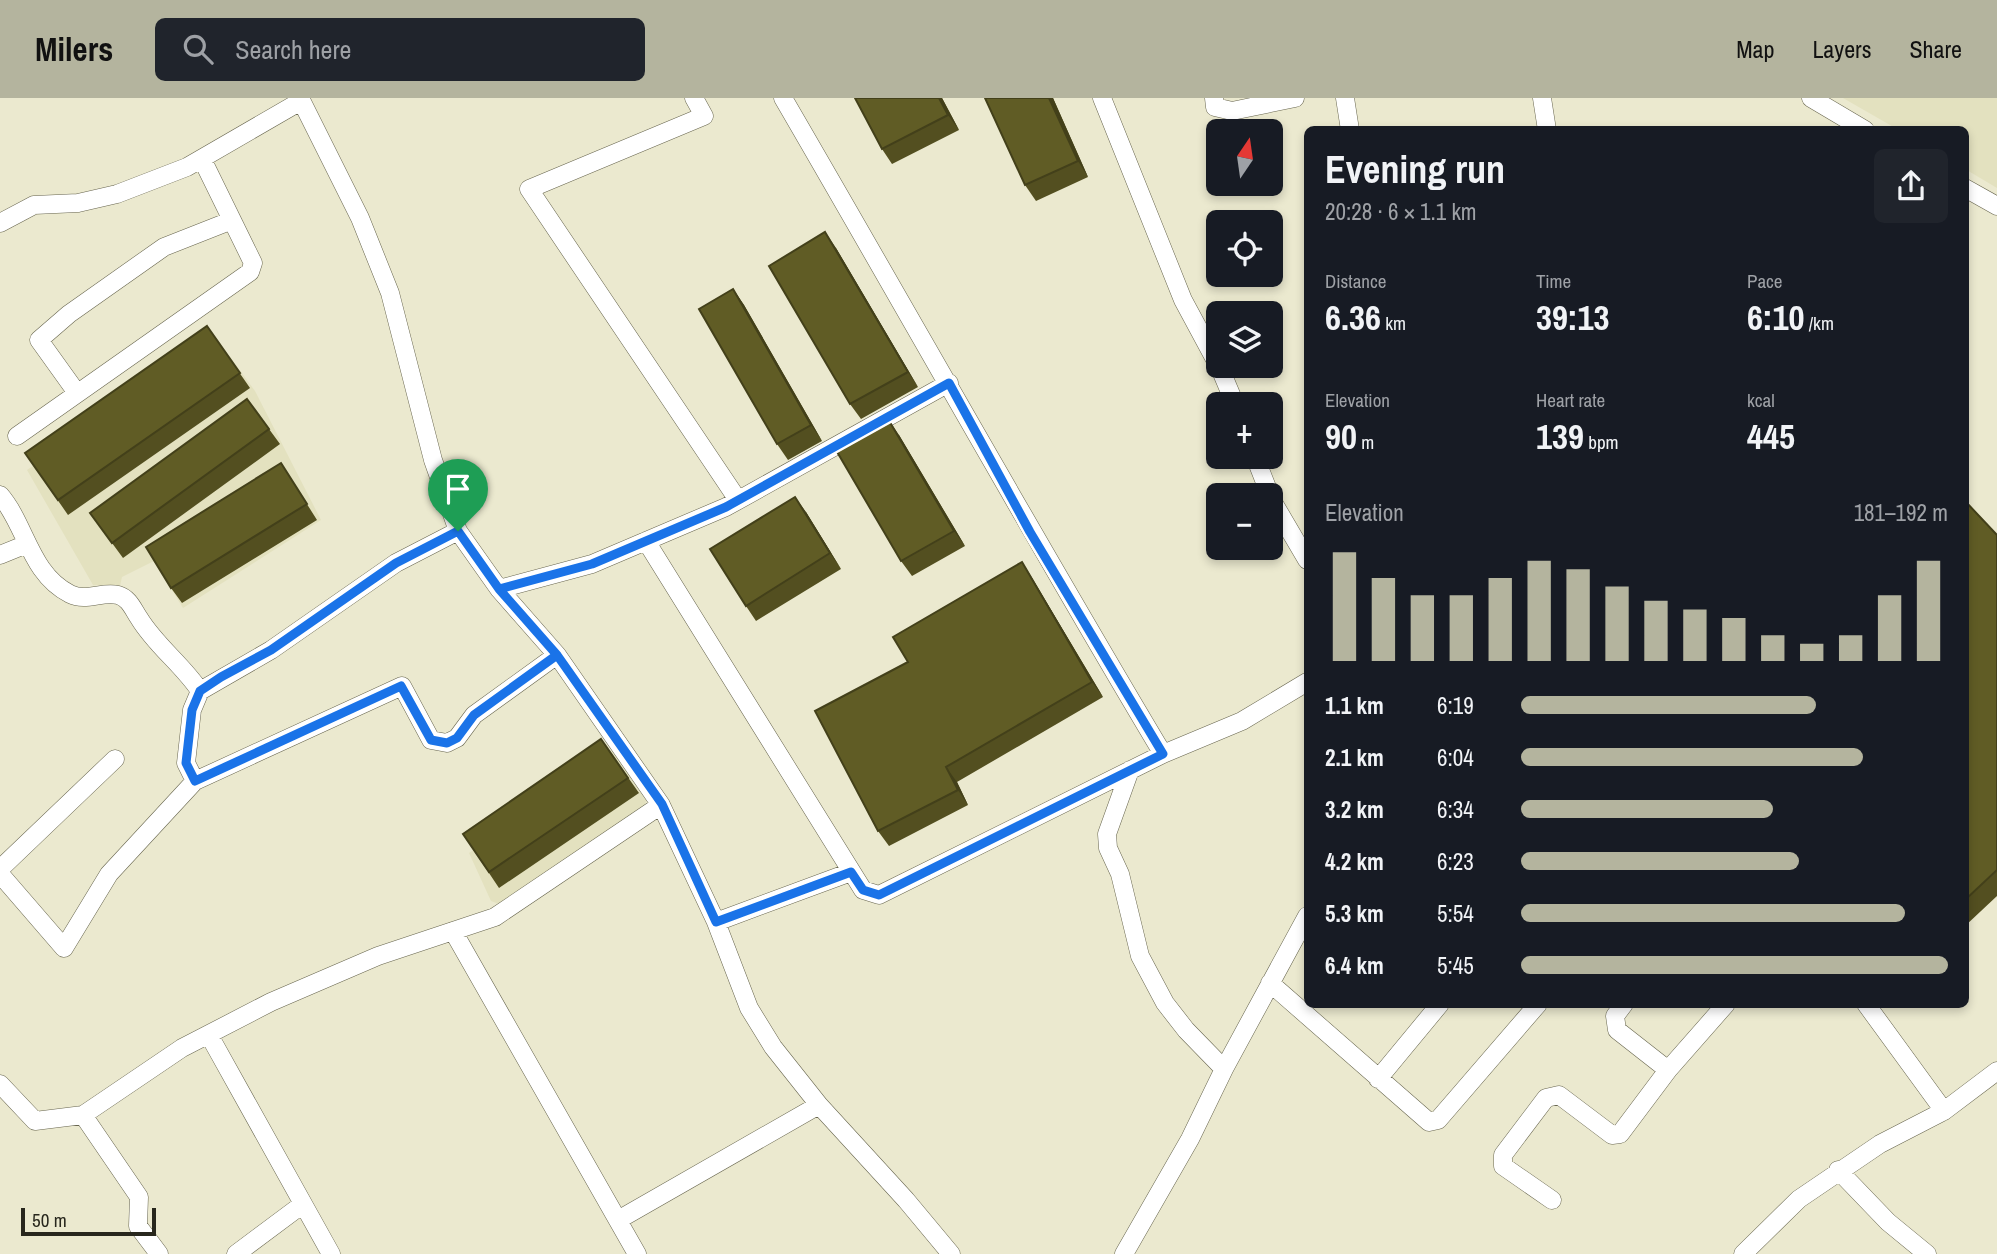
<!DOCTYPE html>
<html lang="en">
<head>
<meta charset="utf-8">
<style>
	body { margin:0; font-family:"Archivo Narrow",sans-serif; background:#20242c; color:#f1f3f6; height:100vh; display:flex; flex-direction:column; font-size:26px; white-space:nowrap }
	* { box-sizing:border-box; margin:0 }
	p { font-size:23px; color:#9ea1a6 }
	.icon { flex:none; width:38px; height:38px; fill:none; stroke:currentColor; stroke-width:2; stroke-linecap:round; stroke-linejoin:round }
	.map { position:relative; flex:1; overflow:hidden }
	.details { position:absolute; left:1304px; top:28px; width:665px; height:882px; display:flex; flex-direction:column; background:#171b24; border-radius:10px; box-shadow:0 4px 10px #0003 }
	.details>* { flex:none }
	.needle { width:46px; rotate:13deg }
	.tools { position:absolute; left:1206px; top:21px; display:grid; gap:14px }
	.tools a { display:grid; place-items:center; width:77px; height:77px; border-radius:10px; background:#171b24; box-shadow:0 4px 10px #0003; font-size:35px }
	.scale { position:absolute; left:21px; bottom:18px; width:135px; box-sizing:border-box; padding-left:7px; border:4px solid #28271d; border-top:0; font-size:19px; line-height:24px; white-space:nowrap; color:#28271d; -webkit-text-stroke:5px #ebe9cf; paint-order:stroke }
	.pin { position:absolute; display:grid; place-items:center; width:60px; height:60px; color:#fff; margin:-72px -30px; border-radius:50% 50% 50% 0; rotate:-45deg; box-shadow:0 0 7px #0007 }
	.pin .icon { rotate:45deg }
	.round { display:grid; place-items:center; flex:none; width:74px; height:74px; border-radius:10px; background:#20242c }
	.summary { display:flex; align-items:center; justify-content:space-between; height:119px; padding:0 21px }
	h1 { font-size:38px; font-weight:800; line-height:52px }
	.metrics { display:grid; grid-template-columns:repeat(3,1fr); gap:10px; height:119px; padding:7px 21px }
	.metrics div { display:grid; align-content:center }
	.metrics b { font-size:35px; font-weight:800 }
	.metrics small { font-size:19px; font-weight:400 }
	.metrics p { font-size:19px }
	.chart { height:196px; padding:14px 21px }
	.chart p { display:flex; justify-content:space-between }
	.chart svg { width:100%; height:126px; margin-top:7px; stroke:#b4b49e; stroke-width:6 }
	ul { padding:0 21px; list-style:none; font-size:23px }
	li { display:grid; grid-template-columns:112px 84px 1fr; align-items:center; height:52px }
	li i { height:18px; border-radius:9px; background:#b4b49e }
	header { display:flex; align-items:center; gap:42px; box-sizing:border-box; height:98px; padding:0 35px; background:#b4b49e; color:#111 }
	header strong { font-size:33px }
	nav { display:flex; gap:38px; margin-inline-start:auto; font-size:24px }
	.search { width:490px; height:63px; background:#20242c; display:flex; align-items:center; gap:18px; box-sizing:border-box; padding:0 24px; border-radius:10px; color:#9ea1a6; font-size:26px }
	.map>svg:first-child { display:block }
</style>
</head>
<body>
<header>
<strong>Milers</strong>
<div class="search"><svg class="icon" aria-label="search" viewBox="0 0 24 24"><circle cx="10" cy="10" r="6"/><path d="M15 15l6 6"/></svg>Search here</div>
<nav><a>Map</a><a>Layers</a><a>Share</a></nav>
</header>
<div class="map">
<svg width="1997" height="1156" viewBox="0 0 1997 1156">
	<rect width="100%" height="100%" fill="#ebe9cf"/>
	<path fill="#e3e1bf" d="M1843,0h154v90l-32,-19v-39l-68,-1z
		M217,241l38,52 66,129 -138,88 -29,-47 -32,16 -2,9 -27,-1 -66,-115z
		M615,652l32,46 -2,10 -146,98 -8,-3 -22,-48z"/>
	<g fill="none" stroke-linecap="round" stroke-linejoin="round">
		<defs>
			<path id="minor" d="M300,0l60,120 30,75 43,167 25,71 41,58 58,66 104,150 55,117 33,86 24,39 46,58 87,95 45,54
				M694,0l10,18 -175,73 209,311
				M783,0c127,218 250,439 380,656
				M1102,0l81,202 35,65
				M1214,0l1,9 17,4 63,-13
				M1345,0l5,32
				M1542,0l5,32
				M1811,0l54,32
				M1965,90l32,18
				M0,125l34,-18 44,-2 39,-9 70,-27 114,-66
				M1219,268l16,38
				M77,295l-38,-53 30,-26 95,-67 66,-26
				M17,338l233,-164 3,-9 -50,-102
				M1255,359l15,38
				M0,397c26,30 30,79 70,99 16,8 32,-3 48,1 11,3 15,14 21,23 17,28 43,46 61,73
				M1270,399l37,63
				M646,443l217,349 16,5 284,-141 79,-33 65,-39
				M0,457l27,-11
				M499,491l93,-25 134,-57 223,-124
				M1130,672l-23,64 1,14 12,26 20,82 25,47 21,27 38,39
				M195,683l-9,-18 6,-53 8,-19 71,-41 125,-87 62,-32
				M0,771l115,-110
				M0,776l64,74 45,-74 86,-93 207,-95 29,54 16,3 10,-5 17,-23 83,-60
				M716,824l135,-50
				M453,833l184,323
				M1270,885l159,139 9,-2 100,-116
				M1624,906l-9,12 2,14 51,40 58,-66
				M1866,906l78,107
				M209,937l122,219
				M1378,981l62,-75
				M0,986l35,37 48,-6 99,-67 89,-46 107,-46 117,-39 166,-112
				M83,1017l56,82 -1,29 21,28
				M1838,1072l50,52 39,32
				M1552,1102l-49,-34v-11l43,-57 13,-3 53,40 8,-1 48,-64
				M618,1122l201,-115
				M236,1156l67,-50
				M1124,1156l66,-115 34,-70 83,-153
				M1743,1156l56,-55 81,-55 64,-33 53,-40"/>
		</defs>
		<use href="#minor" stroke="#67654e" stroke-width="19"/>
		<use href="#minor" stroke="#fff" stroke-width="18"/>
	</g>
	<path fill="#534f20" d="M855,0h87l17,32 -67,34 -10,-15z
		M985,0h68l35,79 -52,24 -11,-16z
		M836,150l82,139 -57,32 -11,-15z
		M733,191l11,16 78,136 -34,19 -11,-16z
		M207,228l43,62 -182,127 -43,-62z
		M247,301l33,45 -157,114 -33,-45z
		M899,337l66,111 -53,30 -11,-15z
		M281,365l36,57 -135,83 -11,-15z
		M1965,403l32,34v361l-32,30z
		M806,414l35,57 -85,52 -10,-15z
		M1022,464l10,16 71,119 -146,85 11,23 -79,41 -11,-15 30,-169z
		M601,641l38,54 -140,95 -36,-54z"/>
	<path fill="#43401a" d="M939,0h3l17,32 -11,-15z
		M1049,0h4l35,79 -10,-16z
		M825,134l11,16 82,139 -10,-15z
		M733,191l11,16 78,136 -11,-16z
		M888,321l11,16 66,111 -11,-15z
		M795,399l11,15 35,57 -11,-16z
		M1022,464l10,16 71,119 -11,-15z
		M946,669l11,15 11,23 -10,-15z"/>
	<path fill="#605c25" stroke="#43401a" stroke-width="2" d="M855,0h84l9,17 -66,34z
		M985,0h64l29,63 -53,24z
		M825,134l83,140 -58,32 -81,-138z
		M733,191l78,136 -34,19 -78,-135z
		M207,228l33,47 -182,127 -33,-47z
		M247,301l22,30 -157,114 -22,-30z
		M888,321l66,112 -53,30 -65,-111z
		M281,365l26,41 -136,84 -25,-41z
		M795,399l35,56 -84,53 -36,-57z
		M1965,403l32,34v335l-32,30z
		M1022,464l70,120 -146,85 12,23 -80,41 -63,-120 93,-49 -15,-25z
		M601,641l27,39 -139,94 -26,-38z"/>
	<g fill="none" stroke-linecap="round" stroke-linejoin="round">
		<defs>
			<path id="route" d="M458,433l-62,32 -125,87 -50,27 -21,14 -8,19 -6,53 9,18 206,-95 30,54 16,3 10,-5 17,-23 83,-60 -58,-66 93,-25 134,-57 223,-124 81,149 133,222 -284,141 -16,-5 -12,-18 -135,50 -54,-118 -105,-149 -58,-66 -41,-58"/>
		</defs>
		<use href="#route" stroke="#fff" stroke-width="14"/>
		<use href="#route" stroke="#1a73e8" stroke-width="9"/>
	</g>
</svg>
<div class="tools">
<a><svg class="needle" viewBox="-14 -14 28 28"><path d="M0-13l5 13h-10z" fill="#e53935"/><path d="M0 13l5-13h-10z" fill="#9ea1a6"/></svg></a>
<a><svg class="icon" aria-label="locate" viewBox="0 0 24 24"><circle cx="12" cy="12" r="6"/><path d="M12 2v4M12 18v4M2 12h4M18 12h4"/></svg></a>
<a><svg class="icon" aria-label="layers" viewBox="0 0 24 24"><path d="M12 4l9 5-9 5-9-5zM3 14l9 5 9-5"/></svg></a>
<a>+</a>
<a>−</a>
</div>
<div class="scale">50 m</div>
<div class="pin" style="left:458px;top:433px;background:#1e9e55"><svg class="icon" aria-label="arrive" viewBox="0 0 24 24"><path d="M6 21V4h12l-3 4 3 4H6"/></svg></div>
<section class="details">
<div class="summary"><div><h1>Evening run</h1><p>20:28 · 6 × 1.1 km</p></div><a class="round"><svg class="icon" aria-label="share" viewBox="0 0 24 24"><path d="M12 15V3M7 8l5-5 5 5M5 13v7h14v-7"/></svg></a></div>
<div class="metrics">
<div><p>Distance</p><b>6.36<small> km</small></b></div>
<div><p>Time</p><b>39:13</b></div>
<div><p>Pace</p><b>6:10<small> /km</small></b></div>
</div>
<div class="metrics">
<div><p>Elevation</p><b>90<small> m</small></b></div>
<div><p>Heart rate</p><b>139<small> bpm</small></b></div>
<div><p>kcal</p><b>445</b></div>
</div>
<div class="chart"><p><span>Elevation</span>181–192 m</p>
<svg viewBox="0 0 160 44" preserveAspectRatio="none"><path d="M5 44V6M15 44V15M25 44V21M35 44V21M45 44V15M55 44V9M65 44V12M75 44V18M85 44V23M95 44V26M105 44V29M115 44V35M125 44V38M135 44V35M145 44V21M155 44V9"/></svg>
</div>
<ul>
<li><b>1.1 km</b>6:19<i style="width:69%"></i></li>
<li><b>2.1 km</b>6:04<i style="width:80%"></i></li>
<li><b>3.2 km</b>6:34<i style="width:59%"></i></li>
<li><b>4.2 km</b>6:23<i style="width:65%"></i></li>
<li><b>5.3 km</b>5:54<i style="width:90%"></i></li>
<li><b>6.4 km</b>5:45<i style="width:100%"></i></li>
</ul>
</section>
</div>
</body>
</html>
